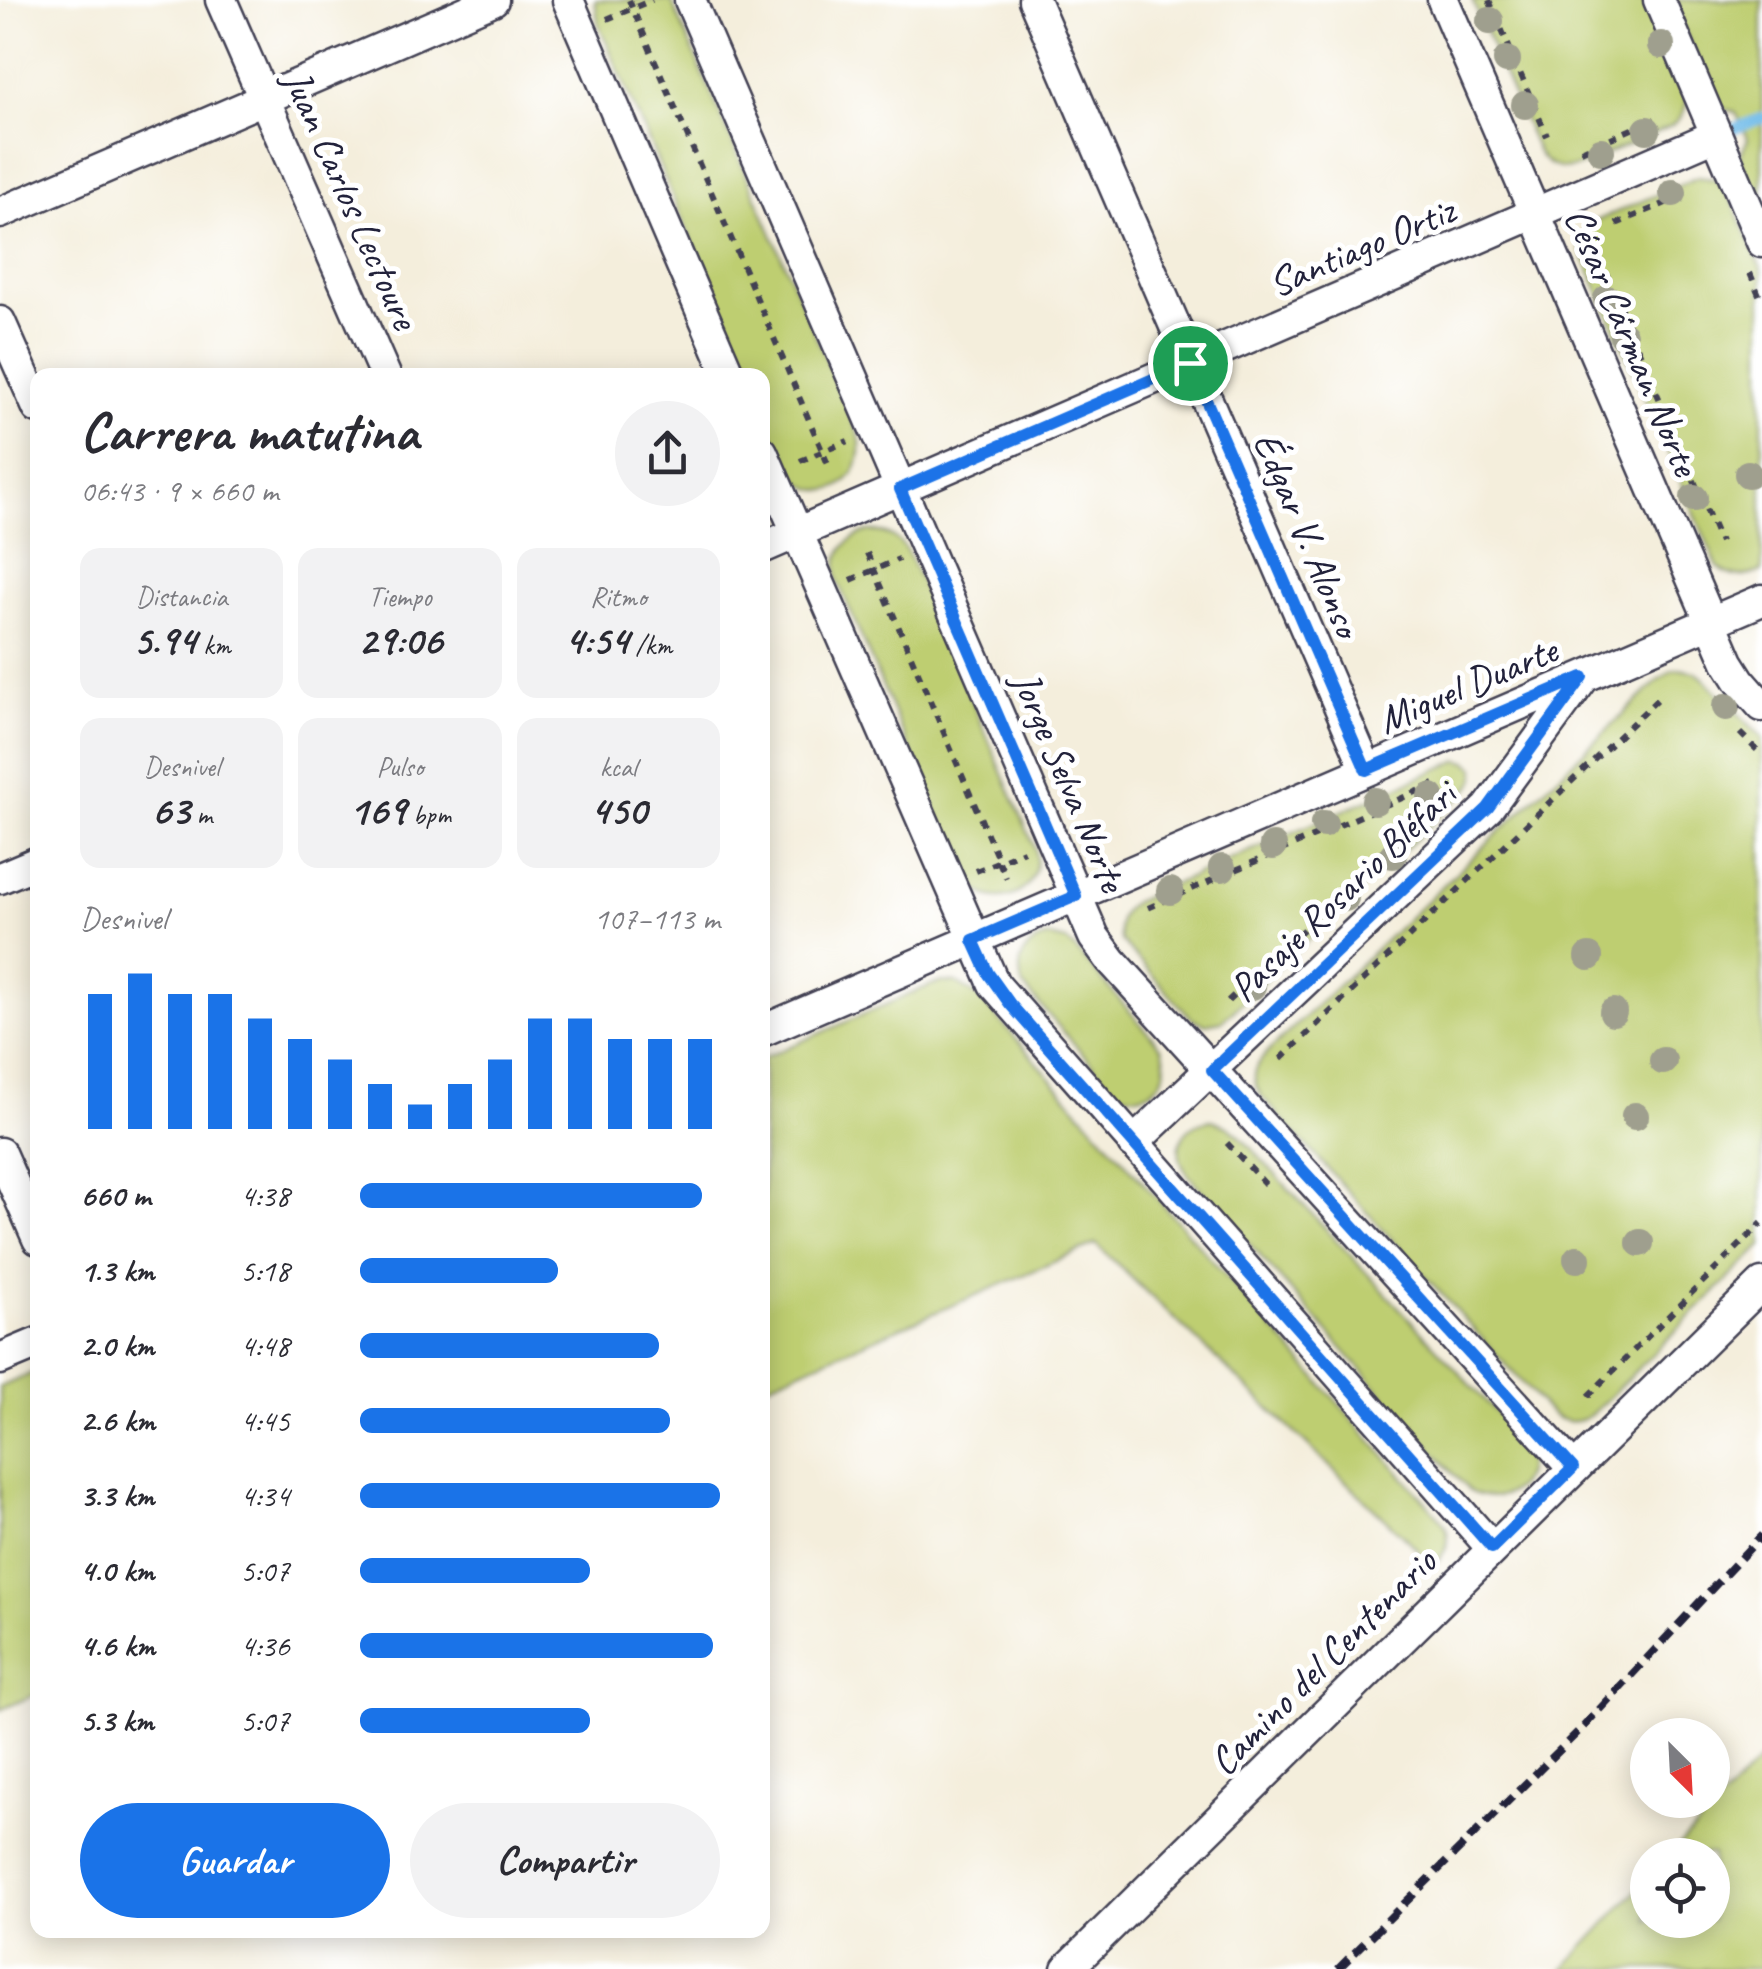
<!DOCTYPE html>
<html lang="es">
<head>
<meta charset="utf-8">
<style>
	body { margin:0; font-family:Caveat,sans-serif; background:#f2f2f3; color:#2b2b33; height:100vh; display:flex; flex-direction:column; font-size:38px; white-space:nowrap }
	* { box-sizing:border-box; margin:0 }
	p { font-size:32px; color:#7c7c81 }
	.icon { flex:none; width:55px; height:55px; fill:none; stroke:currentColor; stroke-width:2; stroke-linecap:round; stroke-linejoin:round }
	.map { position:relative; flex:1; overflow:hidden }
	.panel { position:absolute; left:30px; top:368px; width:740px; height:1570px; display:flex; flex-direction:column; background:#fff; border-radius:20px; box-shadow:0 5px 25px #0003 }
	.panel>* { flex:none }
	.needle { width:65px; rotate:156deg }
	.tools { position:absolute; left:1630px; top:1718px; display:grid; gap:20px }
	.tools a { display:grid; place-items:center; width:100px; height:100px; border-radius:50%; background:#fff; box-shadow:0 5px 25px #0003; font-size:50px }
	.pin { position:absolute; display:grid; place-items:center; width:85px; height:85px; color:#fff; margin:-42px; border:5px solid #fff; border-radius:50%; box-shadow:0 2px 10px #0007 }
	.round { display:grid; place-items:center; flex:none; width:105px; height:105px; border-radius:52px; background:#f2f2f3 }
	.overview { display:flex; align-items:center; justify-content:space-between; height:170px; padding:0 50px }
	h1 { font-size:55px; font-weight:700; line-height:75px }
	.stats { display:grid; grid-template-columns:repeat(3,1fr); gap:15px; height:170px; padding:10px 50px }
	.stats div { display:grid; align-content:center; border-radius:20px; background:#f2f2f3; text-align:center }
	.stats b { font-size:42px; font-weight:700 }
	.stats small { font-size:28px; font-weight:400 }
	.stats p { font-size:28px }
	.chart { height:280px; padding:20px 50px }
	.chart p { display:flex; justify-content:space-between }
	.chart svg { width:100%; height:180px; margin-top:10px; stroke:#1a73e8; stroke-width:6 }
	.primary-button { display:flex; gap:20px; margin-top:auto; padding:20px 50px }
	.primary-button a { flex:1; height:115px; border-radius:60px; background:#1a73e8; color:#fff; font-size:40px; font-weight:700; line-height:115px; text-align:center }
	.primary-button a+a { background:#f2f2f3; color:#2b2b33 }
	ul { padding:0 50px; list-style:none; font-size:32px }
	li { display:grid; grid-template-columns:160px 120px 1fr; align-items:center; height:75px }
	li i { height:25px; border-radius:12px; background:#1a73e8 }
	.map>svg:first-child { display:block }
</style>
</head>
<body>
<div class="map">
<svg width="1762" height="1969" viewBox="0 0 1762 1969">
	<rect width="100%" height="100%" fill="#fff"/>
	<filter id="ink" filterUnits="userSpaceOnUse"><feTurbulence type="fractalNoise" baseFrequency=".01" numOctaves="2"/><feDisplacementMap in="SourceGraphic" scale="20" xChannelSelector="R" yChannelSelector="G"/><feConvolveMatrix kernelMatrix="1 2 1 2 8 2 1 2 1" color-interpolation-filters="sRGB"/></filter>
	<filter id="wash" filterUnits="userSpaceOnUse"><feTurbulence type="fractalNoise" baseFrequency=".0048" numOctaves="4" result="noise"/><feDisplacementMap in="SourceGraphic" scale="40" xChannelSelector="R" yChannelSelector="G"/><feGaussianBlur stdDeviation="2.25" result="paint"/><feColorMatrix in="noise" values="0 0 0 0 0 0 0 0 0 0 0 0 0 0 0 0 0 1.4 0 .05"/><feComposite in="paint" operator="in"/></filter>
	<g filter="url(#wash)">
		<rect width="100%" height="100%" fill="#f4eedc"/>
		<path fill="#bece71" stroke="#707856" stroke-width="2.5" d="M595,0h76l188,436c8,34 -22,69 -56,48 -13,-9 -37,-61 -40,-77 -2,-10 -1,-22 -1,-32h-13l-151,-352z
			M1472,0h175l40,96c-1,16 -6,25 -20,32l-90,39c-17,4 -31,0 -40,-16z
			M1671,0h91v211l-23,-53 9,-19 -12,-26 -19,-6z
			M1698,177l16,2 7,4 12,19 29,68v301c-17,7 -31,9 -45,-5l-136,-316 2,-16 10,-12z
			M867,532c19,-2 33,6 42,23l125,291c14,48 -44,73 -70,30l-127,-296c-3,-24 7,-41 30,-48z
			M1680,669l15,3 7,5 60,60v509l-170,168c-15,11 -29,10 -43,-2l-287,-315c-14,-19 -6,-34 9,-48l388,-369 13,-9z
			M1459,760l9,2 8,6v10l-5,9 -249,234 -16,3 -14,-5 -71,-78c-5,-18 -1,-30 14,-40z
			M1050,937l16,4 9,8 87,99c13,34 -16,59 -48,41l-91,-103c-9,-25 2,-44 27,-49z
			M943,982l14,1 23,15 460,520c15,19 7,34 -8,49l-14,-17 -322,-306 -333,142v-328l168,-73z
			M1212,1120l16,6 10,8 280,302c27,38 -9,76 -49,55l-280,-315c-19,-25 -9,-52 23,-56z
			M37,1371v323l-37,16v-323z
			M1762,1758v211h-199l84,-90 1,41h64v-65h-42z"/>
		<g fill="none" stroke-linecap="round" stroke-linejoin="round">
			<path stroke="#70bbe9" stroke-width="11" d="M1720,134l42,-16"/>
		</g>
	</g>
	<g filter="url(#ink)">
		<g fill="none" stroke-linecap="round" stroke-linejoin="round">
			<defs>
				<path id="minor" d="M221,0l164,375
					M568,0l161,375
					M690,0l404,937 17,23 462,508
					M1034,0l333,770
					M1443,0l285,662 12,19 22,25
					M1659,0l103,242
					M0,213l493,-213
					M0,322l38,86
					M762,452l232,532 498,564
					M762,548l954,-413
					M0,878l38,-16
					M762,1031l1000,-431
					M1133,1143l355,-335 94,-128
					M0,1153l38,86
					M0,1359l38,-16
					M1067,1969l695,-685"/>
			</defs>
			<use href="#minor" stroke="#424153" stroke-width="35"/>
			<path stroke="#424153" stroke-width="6" stroke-dasharray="8 8" stroke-linecap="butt" d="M629,0l201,469
				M1489,0l58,136
				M607,19l45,-19
				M1581,151l74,-32
				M1616,224l69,-29
				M1600,259l120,283
				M1750,273l12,29
				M800,461l48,-20
				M867,553l139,325
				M851,580l48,-21
				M1740,733l22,22
				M976,871l48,-20
				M1148,908l291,-126
				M1228,1001l219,-208
				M1281,1059l381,-364
				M1227,1143l40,43
				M1588,1396l174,-173"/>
			<use href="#minor" stroke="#fff" stroke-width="30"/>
			<path stroke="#22223b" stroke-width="8" stroke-dasharray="15 8" stroke-linecap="butt" d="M1338,1969l246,-243 178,-191"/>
		</g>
		<g fill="#9f9f8e">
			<circle cx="1490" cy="21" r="14"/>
			<circle cx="1661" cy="45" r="14"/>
			<circle cx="1507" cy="60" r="14"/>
			<circle cx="1525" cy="105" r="14"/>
			<circle cx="1647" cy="130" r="14"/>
			<circle cx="1601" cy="151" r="14"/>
			<circle cx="1673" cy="193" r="14"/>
			<circle cx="1607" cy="299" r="14"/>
			<circle cx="1623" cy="335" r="14"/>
			<circle cx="1748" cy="474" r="14"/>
			<circle cx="1694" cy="498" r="14"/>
			<circle cx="1726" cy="707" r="14"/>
			<circle cx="1431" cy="797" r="14"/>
			<circle cx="1375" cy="801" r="14"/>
			<circle cx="1324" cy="824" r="14"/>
			<circle cx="1273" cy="846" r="14"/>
			<circle cx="1393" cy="855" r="14"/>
			<circle cx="1222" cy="868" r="14"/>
			<circle cx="1170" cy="891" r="14"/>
			<circle cx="1345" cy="898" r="14"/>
			<circle cx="1589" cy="957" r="14"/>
			<circle cx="1252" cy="986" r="14"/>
			<circle cx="1613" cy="1012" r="14"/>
			<circle cx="1663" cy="1061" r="14"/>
			<circle cx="1635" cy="1116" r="14"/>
			<circle cx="1640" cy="1243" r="14"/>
			<circle cx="1577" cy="1259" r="14"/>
		</g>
	</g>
	<g fill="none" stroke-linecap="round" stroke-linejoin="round" filter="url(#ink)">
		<defs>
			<path id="route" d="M1190,363l176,407 217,-93 -95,131 -276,262 361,398 -81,80 -482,-544 -22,-31 -15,-33 103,-44 -176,-407z"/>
		</defs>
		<use href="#route" stroke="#fff" stroke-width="20"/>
		<use href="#route" stroke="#1a73e8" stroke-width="12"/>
	</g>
	<g text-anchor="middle" stroke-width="10" stroke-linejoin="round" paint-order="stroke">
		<g font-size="40" fill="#22223b" stroke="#fff">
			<text transform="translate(352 199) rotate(66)" y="14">Juan Carlos Lectoure</text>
			<text transform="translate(1361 246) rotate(-23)" y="14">Santiago Ortiz</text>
			<text transform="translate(1633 341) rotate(67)" y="14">César Cárman Norte</text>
			<text transform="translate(1308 534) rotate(67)" y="14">Édgar V. Alonso</text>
			<text transform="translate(1467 684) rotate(-23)" y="14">Miguel Duarte</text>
			<text transform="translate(1070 781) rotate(67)" y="14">Jorge Selva Norte</text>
			<text transform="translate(1342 891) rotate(-44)" y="14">Pasaje Rosario Bléfari</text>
			<text transform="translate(1322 1661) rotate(-45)" y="14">Camino del Centenario</text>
		</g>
	</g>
</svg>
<div class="tools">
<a><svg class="needle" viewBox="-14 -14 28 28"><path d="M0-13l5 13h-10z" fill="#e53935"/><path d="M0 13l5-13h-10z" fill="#7c7c81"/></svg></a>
<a><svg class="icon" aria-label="locate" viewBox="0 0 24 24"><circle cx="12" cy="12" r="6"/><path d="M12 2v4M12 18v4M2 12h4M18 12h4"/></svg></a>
</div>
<div class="pin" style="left:1190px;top:363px;background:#1e9e55"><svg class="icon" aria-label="arrive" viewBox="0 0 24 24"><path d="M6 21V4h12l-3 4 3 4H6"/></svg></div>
<section class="panel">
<div class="overview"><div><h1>Carrera matutina</h1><p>06:43 · 9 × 660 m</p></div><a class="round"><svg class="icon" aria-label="share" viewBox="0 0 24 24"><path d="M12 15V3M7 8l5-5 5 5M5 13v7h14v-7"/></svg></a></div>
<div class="stats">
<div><p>Distancia</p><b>5.94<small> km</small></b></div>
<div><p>Tiempo</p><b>29:06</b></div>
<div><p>Ritmo</p><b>4:54<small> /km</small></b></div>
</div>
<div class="stats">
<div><p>Desnivel</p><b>63<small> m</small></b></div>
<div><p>Pulso</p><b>169<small> bpm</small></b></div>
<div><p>kcal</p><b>450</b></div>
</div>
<div class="chart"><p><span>Desnivel</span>107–113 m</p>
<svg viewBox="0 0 160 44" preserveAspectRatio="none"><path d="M5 44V11M15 44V6M25 44V11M35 44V11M45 44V17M55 44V22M65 44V27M75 44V33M85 44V38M95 44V33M105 44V27M115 44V17M125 44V17M135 44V22M145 44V22M155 44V22"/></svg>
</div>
<ul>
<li><b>660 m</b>4:38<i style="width:95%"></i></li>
<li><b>1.3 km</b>5:18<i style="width:55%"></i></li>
<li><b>2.0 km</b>4:48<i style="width:83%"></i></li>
<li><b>2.6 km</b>4:45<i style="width:86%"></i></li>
<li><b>3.3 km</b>4:34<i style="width:100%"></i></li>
<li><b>4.0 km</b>5:07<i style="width:64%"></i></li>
<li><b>4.6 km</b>4:36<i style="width:98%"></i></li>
<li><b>5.3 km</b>5:07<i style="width:64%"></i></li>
</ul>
<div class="primary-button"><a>Guardar</a><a>Compartir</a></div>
</section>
</div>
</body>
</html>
